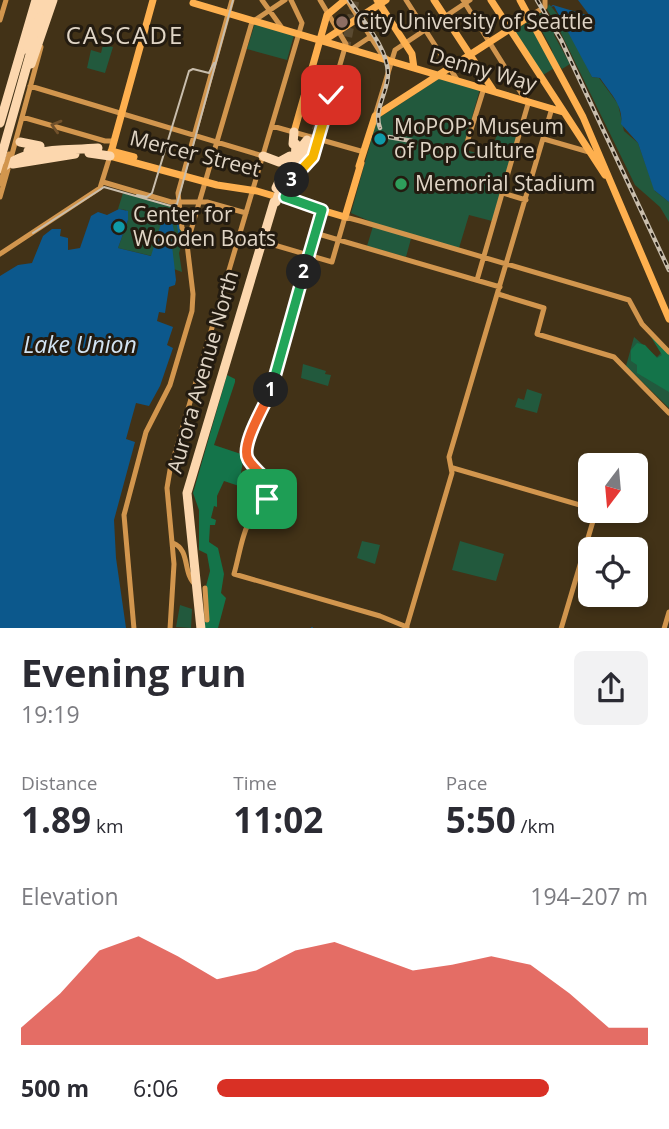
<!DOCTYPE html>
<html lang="en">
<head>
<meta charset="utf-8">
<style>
	body { margin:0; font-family:"Open Sans",sans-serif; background:#f2f2f3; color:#2b2b33; height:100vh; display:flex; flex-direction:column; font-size:26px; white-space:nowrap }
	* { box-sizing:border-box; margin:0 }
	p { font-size:23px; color:#7c7c81 }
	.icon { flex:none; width:38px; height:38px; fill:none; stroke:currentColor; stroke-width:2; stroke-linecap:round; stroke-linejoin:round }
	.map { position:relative; height:628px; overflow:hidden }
	.drawer { display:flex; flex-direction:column; background:#fff; flex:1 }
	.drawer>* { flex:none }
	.needle { width:46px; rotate:196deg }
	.fabs { position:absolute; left:578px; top:453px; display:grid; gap:14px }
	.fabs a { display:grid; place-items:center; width:70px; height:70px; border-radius:10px; background:#fff; box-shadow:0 4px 10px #0003; font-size:35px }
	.pin { position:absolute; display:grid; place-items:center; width:60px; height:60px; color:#fff; margin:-30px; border-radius:14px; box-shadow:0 4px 10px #0006 }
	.km { position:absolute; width:35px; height:35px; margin:-18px; border-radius:50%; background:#222; color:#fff; font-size:19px; line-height:35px; text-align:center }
	.round { display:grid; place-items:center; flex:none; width:74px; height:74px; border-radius:10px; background:#f2f2f3 }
	.head { display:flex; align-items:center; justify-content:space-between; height:119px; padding:0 21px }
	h1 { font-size:38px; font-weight:700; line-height:52px }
	.figures { display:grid; grid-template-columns:repeat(3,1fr); gap:10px; height:119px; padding:7px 21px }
	.figures div { display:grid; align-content:center }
	.figures b { font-size:35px; font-weight:700 }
	.figures small { font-size:19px; font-weight:400 }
	.figures p { font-size:19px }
	.chart { height:196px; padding:14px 21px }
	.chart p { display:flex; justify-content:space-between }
	.chart svg { width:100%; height:126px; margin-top:7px; fill:#d93025; opacity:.7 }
	ul { padding:0 21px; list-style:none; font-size:23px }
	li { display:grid; grid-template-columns:112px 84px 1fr; align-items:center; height:52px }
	li i { height:18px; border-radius:9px; background:#d93025 }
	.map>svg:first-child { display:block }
</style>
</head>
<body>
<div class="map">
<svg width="669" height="629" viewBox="0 0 669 629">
	<rect width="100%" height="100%" fill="#423217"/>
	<path fill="#22593d" d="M549,4l18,22 25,51 7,1 19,26 6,27 14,12 17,48 14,11v20l-9,-15 -25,-22 -79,-162 -2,12 16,29 -8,5 -3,-4 -16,10 -29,-44 15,-10 24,37 -1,-8 -17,-32 6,-5 10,15v-12l-4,-7z
		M255,23l39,12 -7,25 -40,-11z
		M103,45l10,2 -8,26 -18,-5 4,-18 10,3z
		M440,78l40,11 -17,60 27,8 9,-30 19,6 -26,88 -23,-6 -10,33 -47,-13 -6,22 -39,-11 7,-23 -23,-10 26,-94z
		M123,193l53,14 8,30 -5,16 3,19 -8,-3c-6,-20 -2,-33 -10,-55l-12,42 -34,-8 10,-28 -2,-10 -8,-1z
		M634,337l23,20 6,-6 6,6v51l-43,-42z
		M303,364l23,7 -1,3 6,1 -3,11 -27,-8z
		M527,389l15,5 -5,19 -22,-6 3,-9 6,2z
		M362,541l18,4 -5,19 -18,-6z
		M460,541l44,13 -8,27 -44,-11z
		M180,605l12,4 -1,19 -15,-1z"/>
	<path fill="#14744a" d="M648,332l21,21v39l-32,-19v-8l-6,-4v-11l6,-7 8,2 12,13 5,-3z
		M227,375l8,4v3l-21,63 30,10 -3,18 9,10 -2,6 -24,-8 -7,15v11l-3,-1 -3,12 5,2 -1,5h-5l-1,17 9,6 6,26 -3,19 5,5 -8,30h-13l-1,-34 6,-23 -3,-17 -8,-4v-40l-6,-17z"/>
	<path fill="#0c588c" d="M578,0h91v202l-15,-12 -16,-47 -17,-19c3,-18 -11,-31 -21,-46l-8,-1 -38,-71 -4,1 3,-2 37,11z
		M119,209l9,2v9l-10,28 33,8 13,-42h6l5,21 -4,2 5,43 -1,5 -6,2 -4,26 -6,-1 -2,9 16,6 -6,18 6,3 -13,38 -11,20 -13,-3 -10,36 9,3 -21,78 2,38 10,70h-126v-352l18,-11 14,-2 11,-27 9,-7h9l-1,7 8,2v12l12,-2 11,-32 7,-4 9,3z"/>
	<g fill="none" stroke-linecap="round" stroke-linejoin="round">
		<path stroke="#0c588c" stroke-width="2" d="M176,213l3,19
			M312,628v1"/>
		<path stroke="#5a4a31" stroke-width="9" stroke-dasharray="9 4.5" stroke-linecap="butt" d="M345,50l10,-50
			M310,143l16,-34"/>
		<path stroke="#d2964e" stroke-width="5" d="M262,0l20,28
			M347,0l35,55 6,4
			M406,0l52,81
			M463,0l65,104 -51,176
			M530,16l15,-9v-7
			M0,20l6,-20
			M352,49l21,-14
			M30,86l233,70
			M375,116l20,-66 75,-50
			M22,117l83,24h9
			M272,126l92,26
			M544,139l45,13
			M465,149l19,-61
			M11,158l30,-111
			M103,182l68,20h36l39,11
			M503,193l23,7
			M285,196l6,-14 22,-25 33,-113 -26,-44
			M0,197l8,-28
			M323,207l-53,187c-7,12 -29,52 -22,65 7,12 21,17 21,31 -1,15 -11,16 -17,27 -10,15 -13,40 -18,57l146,42 27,11
			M315,233l185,54
			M189,237l-7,-9 -4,-35 54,-193
			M264,242l68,20 13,-45 15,4 269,79 13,24 27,28
			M0,254l100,-66 10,-32
			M498,294l46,14 -7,26 77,23 55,56
			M453,468l137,40
			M173,543c18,7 9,31 23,42
			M205,588l2,32
			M134,629l-10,-114 22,-83 24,-47 22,-74 1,-17 -6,-50 65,-222 33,-22
			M170,629l4,-65 -7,-76 3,-18 132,-447 -11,-23
			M406,629l46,-156 -3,-16 103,-349
			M561,629l35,-118
			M664,629l5,-17"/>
		<path stroke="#feb04f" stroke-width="7" d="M153,0l-43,156 107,29 40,6 88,26 16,-54
			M377,0l35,54 2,14
			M434,0l59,90
			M491,0l114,175
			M520,0l63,117 86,202
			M193,3l370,109
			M323,41l63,-41
			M294,132l33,-117 18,-15
			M111,151l23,6
			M359,166l16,-50 155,-100"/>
		<path stroke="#fcd7ae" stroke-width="9" d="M37,25l7,-25
			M31,64l22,-64
			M0,123l36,-123
			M20,142l20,4
			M293,144l1,-12
			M89,153l21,3
			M263,156l16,6 11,-6
			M13,164l62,-10
			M0,169c32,-23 61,-18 98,-21
			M276,188l11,-23 20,-25
			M281,190l29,-47
			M201,629l-14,-136 87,-291"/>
		<path stroke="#c9bead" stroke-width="2" d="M137,195l10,2 5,-4 37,-122 4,-2 16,4 5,-10
			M33,233l71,-46 67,19 6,-2 56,-204"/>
		<defs>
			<path id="rail" d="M349,0c14,21 39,48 39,74 0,18 -15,36 -8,54
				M537,0l24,40 108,230
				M389,137l23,4"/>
		</defs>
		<use href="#rail" stroke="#c9bead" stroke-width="4.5"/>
		<use href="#rail" stroke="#231b10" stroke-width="2" stroke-dasharray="5" stroke-linecap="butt"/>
		<path stroke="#d2964e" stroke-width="5" d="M0,184l9,-30"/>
		<path stroke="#fcd7ae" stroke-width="9" d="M28,50l12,-33
			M28,151l6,3
			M0,161l31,-110
			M295,162l1,-18
			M276,202l4,-12"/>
	</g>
	<defs><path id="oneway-chevron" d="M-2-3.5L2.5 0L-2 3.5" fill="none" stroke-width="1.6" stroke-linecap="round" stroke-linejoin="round" transform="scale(1.75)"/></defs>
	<use stroke="#72522c" href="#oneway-chevron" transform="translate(56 126) rotate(-164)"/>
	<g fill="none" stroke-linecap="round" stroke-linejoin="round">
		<defs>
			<path id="split-1" d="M267,499v-18c-6,-8 -15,-14 -19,-22 -8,-15 18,-55 23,-69"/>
			<path id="split-2" d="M271,390l33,-118"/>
			<path id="split-3" d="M292,180l-7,17 37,13 -18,62"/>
			<path id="split-4" d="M292,180l21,-23 18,-62"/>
		</defs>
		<use href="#split-1" stroke="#fff" stroke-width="14"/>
		<use href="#split-2" stroke="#fff" stroke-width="14"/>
		<use href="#split-3" stroke="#fff" stroke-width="14"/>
		<use href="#split-4" stroke="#fff" stroke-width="14"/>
		<use href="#split-1" stroke="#f0652b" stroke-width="9"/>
		<use href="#split-2" stroke="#22a559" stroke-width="9"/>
		<use href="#split-3" stroke="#22a559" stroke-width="9"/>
		<use href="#split-4" stroke="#f5b400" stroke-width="9"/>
	</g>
	<circle fill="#8d6e63" stroke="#231b10" stroke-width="2.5" cx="342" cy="22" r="7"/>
	<g fill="#0f9aa8" stroke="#231b10" stroke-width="2.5">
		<circle cx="380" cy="139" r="7"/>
		<circle cx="119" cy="227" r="7"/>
	</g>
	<circle fill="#2e9e5b" stroke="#231b10" stroke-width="2.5" cx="401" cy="184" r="7"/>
	<g text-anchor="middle" stroke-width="6" stroke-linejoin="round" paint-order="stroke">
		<g font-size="21" fill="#e0d5c6" stroke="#231b10" text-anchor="start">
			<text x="356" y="29">City University of Seattle</text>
			<text x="394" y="134">MoPOP: Museum<tspan x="394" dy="24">of Pop Culture</tspan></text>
			<text x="415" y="191">Memorial Stadium</text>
			<text x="133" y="222">Center for<tspan x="133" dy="24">Wooden Boats</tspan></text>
		</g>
		<g font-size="21" fill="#e0d5c6" stroke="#231b10">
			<text transform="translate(483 70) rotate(16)" y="7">Denny Way</text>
			<text transform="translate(195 154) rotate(14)" y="7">Mercer Street</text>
			<text transform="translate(203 372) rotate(-74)" y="7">Aurora Avenue North</text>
		</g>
		<g font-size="23" font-style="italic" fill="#d2e3f2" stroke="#231b10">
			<text x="80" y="353">Lake Union</text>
		</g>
		<g font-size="24" letter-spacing="2" fill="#e0d5c6" stroke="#231b10">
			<text x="125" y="44">CASCADE</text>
		</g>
	</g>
</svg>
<div class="fabs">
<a><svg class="needle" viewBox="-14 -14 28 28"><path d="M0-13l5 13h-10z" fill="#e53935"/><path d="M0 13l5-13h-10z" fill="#7c7c81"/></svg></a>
<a><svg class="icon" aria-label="locate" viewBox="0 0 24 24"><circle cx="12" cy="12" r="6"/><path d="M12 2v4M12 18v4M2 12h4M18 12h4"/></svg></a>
</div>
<div class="pin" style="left:267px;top:499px;background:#1e9e55"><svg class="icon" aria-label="arrive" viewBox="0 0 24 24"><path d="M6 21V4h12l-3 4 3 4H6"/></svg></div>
<div class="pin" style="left:331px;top:95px;background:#d93025"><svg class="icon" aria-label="check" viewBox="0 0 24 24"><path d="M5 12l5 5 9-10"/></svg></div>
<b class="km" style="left:271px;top:390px">1</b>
<b class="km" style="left:304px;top:272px">2</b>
<b class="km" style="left:292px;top:180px">3</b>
</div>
<section class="drawer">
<div class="head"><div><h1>Evening run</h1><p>19:19</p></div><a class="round"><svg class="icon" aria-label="share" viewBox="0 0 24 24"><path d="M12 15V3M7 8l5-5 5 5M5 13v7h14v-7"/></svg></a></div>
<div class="figures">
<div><p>Distance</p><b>1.89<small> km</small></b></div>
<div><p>Time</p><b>11:02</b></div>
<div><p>Pace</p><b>5:50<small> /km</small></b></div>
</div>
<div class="chart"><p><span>Elevation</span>194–207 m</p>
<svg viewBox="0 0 160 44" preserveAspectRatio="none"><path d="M0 44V38L10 26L20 11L30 6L40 13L50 21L60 18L70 11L80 8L90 13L100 18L110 16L120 13L130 16L140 26L150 38L160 38V44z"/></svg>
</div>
<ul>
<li><b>500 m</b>6:06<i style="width:77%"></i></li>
</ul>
</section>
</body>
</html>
